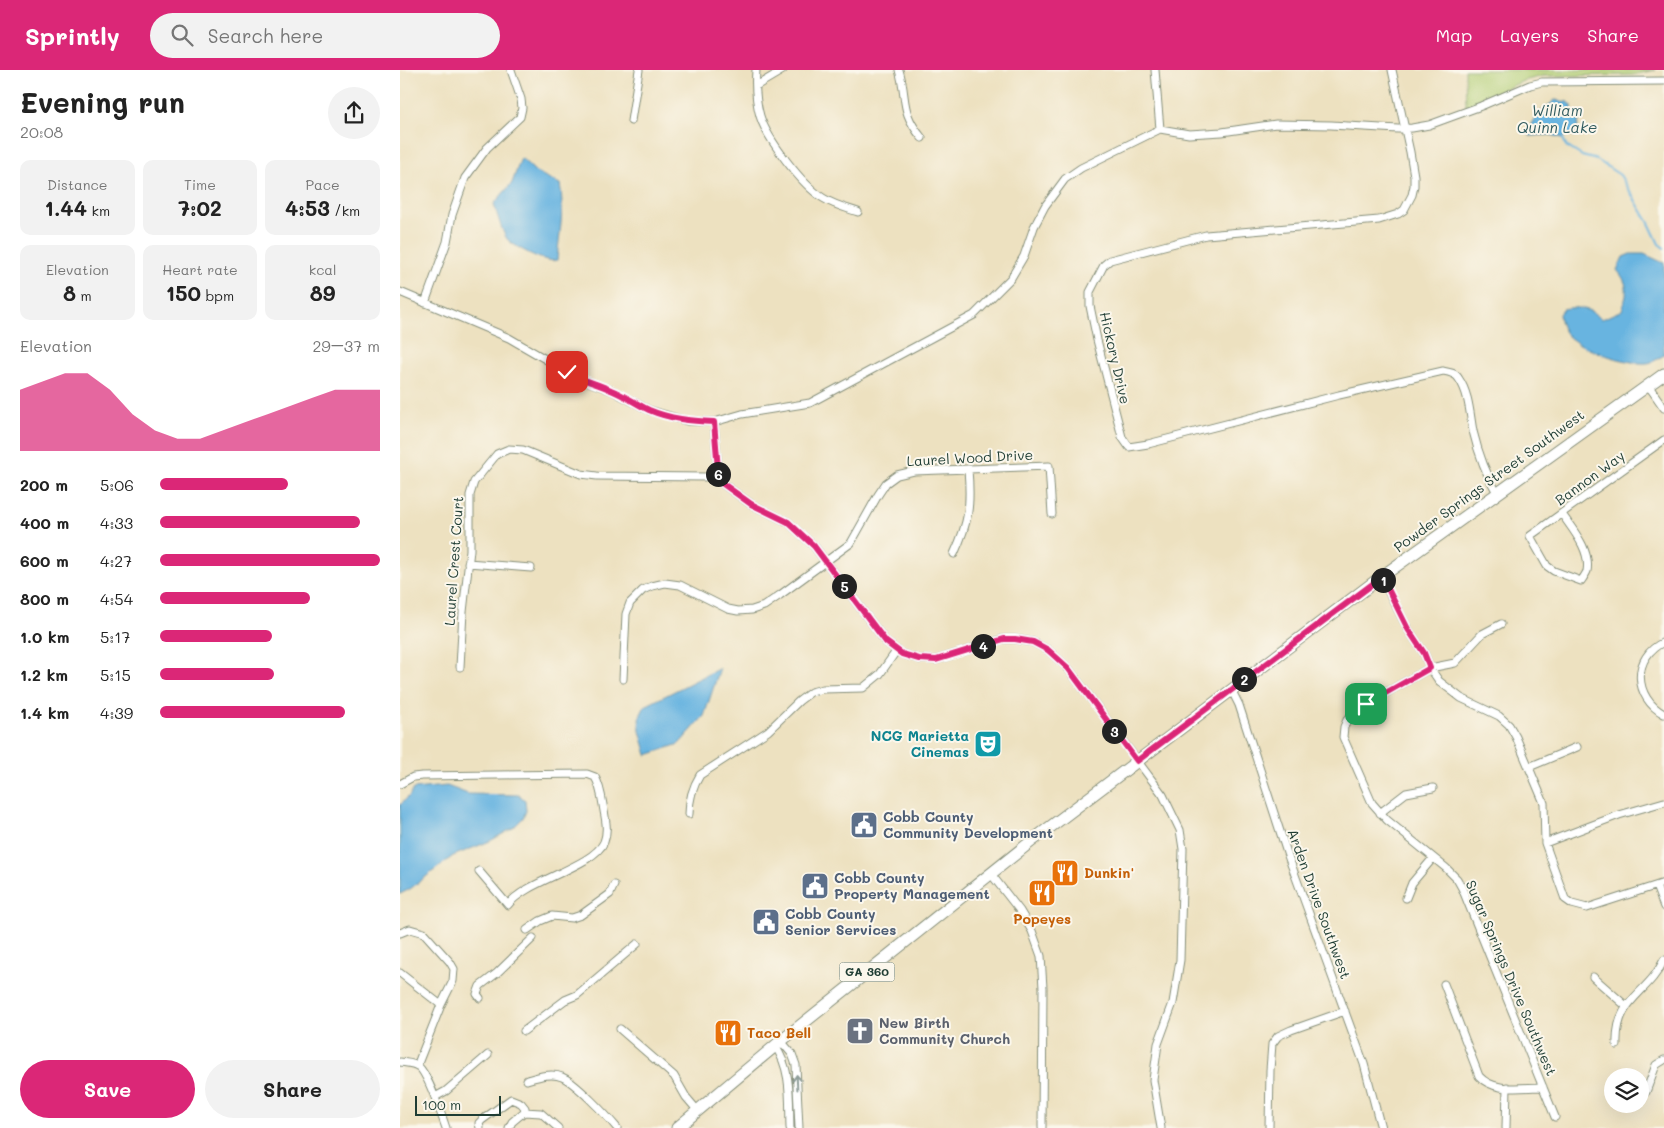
<!DOCTYPE html>
<html lang="en">
<head>
<meta charset="utf-8">
<style>
	body { margin:0; font-family:Mali,sans-serif; background:#f2f2f2; color:#222; height:100vh; display:flex; flex-direction:column; font-size:19px; white-space:nowrap }
	* { box-sizing:border-box; margin:0 }
	p { font-size:16px; color:#767676 }
	.icon { flex:none; width:28px; height:28px; fill:none; stroke:currentColor; stroke-width:2; stroke-linecap:round; stroke-linejoin:round }
	.map { position:relative; flex:1; overflow:hidden }
	.side { display:flex; flex-direction:column; background:#fff; width:400px }
	.side>* { flex:none }
	.controls { position:absolute; left:1204px; top:998px; display:grid; gap:10px }
	.controls a { display:grid; place-items:center; width:45px; height:45px; border-radius:50%; background:#fff; box-shadow:0 5px 20px #0002; font-size:25px }
	.scale { position:absolute; left:15px; bottom:12px; width:86px; box-sizing:border-box; padding-left:5px; border:2px solid #1f3d34; border-top:0; font-size:14px; line-height:18px; white-space:nowrap; color:#1f3d34; -webkit-text-stroke:4px #fbf7ec; paint-order:stroke }
	.pin { position:absolute; display:grid; place-items:center; width:42px; height:42px; color:#fff; margin:-21px; border-radius:10px; box-shadow:0 2px 8px #0006 }
	.km { position:absolute; width:25px; height:25px; margin:-12px; border-radius:50%; background:#222; color:#fff; font-size:14px; line-height:25px; text-align:center }
	.round { display:grid; place-items:center; flex:none; width:52px; height:52px; border-radius:26px; background:#f2f2f2 }
	.overview { display:flex; align-items:center; justify-content:space-between; height:85px; padding:0 20px }
	h1 { font-size:28px; font-weight:700; line-height:38px }
	.metrics { display:grid; grid-template-columns:repeat(3,1fr); gap:8px; height:85px; padding:5px 20px }
	.metrics div { display:grid; align-content:center; border-radius:10px; background:#f2f2f2; text-align:center }
	.metrics b { font-size:21px; font-weight:700 }
	.metrics small { font-size:14px; font-weight:400 }
	.metrics p { font-size:14px }
	.chart { height:140px; padding:10px 20px }
	.chart p { display:flex; justify-content:space-between }
	.chart svg { width:100%; height:90px; margin-top:5px; fill:#db2777; opacity:.7 }
	.action { display:flex; gap:10px; margin-top:auto; padding:10px 20px }
	.action a { flex:1; height:58px; border-radius:30px; background:#db2777; color:#fff; font-size:20px; font-weight:700; line-height:58px; text-align:center }
	.action a+a { background:#f2f2f2; color:#222 }
	ul { padding:0 20px; list-style:none; font-size:16px }
	li { display:grid; grid-template-columns:80px 60px 1fr; align-items:center; height:38px }
	li i { height:12px; border-radius:6px; background:#db2777 }
	header { display:flex; align-items:center; gap:30px; box-sizing:border-box; height:70px; padding:0 25px; background:#db2777; color:#fff }
	header strong { font-size:24px }
	nav { display:flex; gap:28px; margin-inline-start:auto; font-size:18px }
	.search { width:350px; height:45px; background:#f2f2f2; display:flex; align-items:center; gap:12px; box-sizing:border-box; padding:0 18px; border-radius:28px; color:#767676; font-size:19px }
	main { display:flex; flex:1; min-height:0 }
	.map>svg:first-child { display:block }
</style>
</head>
<body>
<header>
<strong>Sprintly</strong>
<div class="search"><svg class="icon" aria-label="search" viewBox="0 0 24 24"><circle cx="10" cy="10" r="6"/><path d="M15 15l6 6"/></svg>Search here</div>
<nav><a>Map</a><a>Layers</a><a>Share</a></nav>
</header>
<main>
<section class="side">
<div class="overview"><div><h1>Evening run</h1><p>20:08</p></div><a class="round"><svg class="icon" aria-label="share" viewBox="0 0 24 24"><path d="M12 15V3M7 8l5-5 5 5M5 13v7h14v-7"/></svg></a></div>
<div class="metrics">
<div><p>Distance</p><b>1.44<small> km</small></b></div>
<div><p>Time</p><b>7:02</b></div>
<div><p>Pace</p><b>4:53<small> /km</small></b></div>
</div>
<div class="metrics">
<div><p>Elevation</p><b>8<small> m</small></b></div>
<div><p>Heart rate</p><b>150<small> bpm</small></b></div>
<div><p>kcal</p><b>89</b></div>
</div>
<div class="chart"><p><span>Elevation</span>29–37 m</p>
<svg viewBox="0 0 160 44" preserveAspectRatio="none"><path d="M0 44V14L10 10L20 6L30 6L40 14L50 26L60 34L70 38L80 38L90 34L100 30L110 26L120 22L130 18L140 14L150 14L160 14V44z"/></svg>
</div>
<ul>
<li><b>200 m</b>5:06<i style="width:58%"></i></li>
<li><b>400 m</b>4:33<i style="width:91%"></i></li>
<li><b>600 m</b>4:27<i style="width:100%"></i></li>
<li><b>800 m</b>4:54<i style="width:68%"></i></li>
<li><b>1.0 km</b>5:17<i style="width:51%"></i></li>
<li><b>1.2 km</b>5:15<i style="width:52%"></i></li>
<li><b>1.4 km</b>4:39<i style="width:84%"></i></li>
</ul>
<div class="action"><a>Save</a><a>Share</a></div>
</section>
<div class="map">
<svg width="1264" height="1058" viewBox="0 0 1264 1058">
	<rect width="100%" height="100%" fill="#fbf7ec"/>
	<filter id="ink" filterUnits="userSpaceOnUse"><feTurbulence type="fractalNoise" baseFrequency=".02" numOctaves="2"/><feDisplacementMap in="SourceGraphic" scale="10" xChannelSelector="R" yChannelSelector="G"/><feConvolveMatrix kernelMatrix="1 2 1 2 8 2 1 2 1" color-interpolation-filters="sRGB"/></filter>
	<filter id="wash" filterUnits="userSpaceOnUse"><feTurbulence type="fractalNoise" baseFrequency=".0096" numOctaves="4" result="noise"/><feDisplacementMap in="SourceGraphic" scale="20" xChannelSelector="R" yChannelSelector="G"/><feGaussianBlur stdDeviation="1.12" result="paint"/><feColorMatrix in="noise" values="0 0 0 0 0 0 0 0 0 0 0 0 0 0 0 0 0 1.4 0 .05"/><feComposite in="paint" operator="in"/></filter>
	<g filter="url(#wash)">
		<rect width="100%" height="100%" fill="#ede1c0"/>
		<path fill="#b2ce75" stroke="#688654" d="M1065,0h190l-22,5 -90,1 -20,5 -57,26z"/>
		<path fill="#67b4e0" stroke="#43788a" d="M1155,30l13,2 4,3v7l7,8 -3,16 -8,-1 -5,3 -13,-3 -20,1 -2,-4c4,-15 15,-22 27,-32z
			M121,88l15,14 24,12c5,24 -1,52 -3,76 -11,4 -40,-12 -49,-20 -6,-7 -11,-27 -14,-36l18,-21z
			M1230,184h14l20,9v92c-5,3 -12,8 -17,8 -18,2 -67,-14 -80,-28 -5,-6 -7,-13 -8,-21l4,-5c9,-2 20,-2 29,3 4,2 6,5 10,7l20,-9c5,-16 8,-25 -5,-40l6,-13z
			M320,598l-16,48 -25,28 -32,11 -7,-24 -1,-13 6,-12z
			M47,716l21,8 51,1 6,5 1,11 -3,7 -10,10 -23,13 -37,15 -43,33 -10,5v-89l10,-10 3,-6z"/>
		<g fill="none" stroke-linecap="round" stroke-linejoin="round">
			<path stroke="#67b4e0" stroke-width="2" d="M1163,68l3,8 16,10 15,4 23,15 29,48 10,21 5,4"/>
		</g>
	</g>
	<g filter="url(#ink)">
		<g fill="none" stroke-linecap="round" stroke-linejoin="round">
			<defs>
				<path id="minor" d="M356,0c-1,14 0,32 4,46 7,23 42,69 63,82 11,7 23,10 35,14
					M499,0c9,30 0,40 23,68
					M755,0l5,59
					M992,0l18,82 4,24v10l-2,9 -8,15 -6,4 -19,6 -173,15 -96,25 -6,5 -14,27v14l7,34 25,97 7,10 19,-3 191,-49 104,-24c6,1 13,2 16,8 10,14 11,36 14,52 5,21 13,43 24,62
					M356,16l27,-16
					M231,51l8,-51
					M0,222l109,46 69,40 33,12 38,20 38,11 27,1 28,-8 68,-11 164,-88 37,-37 13,-22 10,-29 11,-21 20,-27 16,-11 79,-39 29,5 33,-2 54,-8 55,1 67,4 14,-1 17,-3 52,-19 49,-21 12,-3 122,-1
					M25,233l22,-61 5,-27 13,-37 22,-30 33,-31 2,-9 -1,-9 -10,-29
					M1248,315l16,23
					M314,352l5,59 32,23 37,18 26,24 72,96 16,12 17,5 17,1 67,-21h12l18,3 15,8 20,18 95,127 17,35 3,19 -3,111 -7,43 -15,41 -5,36 8,48
					M1162,444c10,15 29,36 25,57 -1,3 -4,7 -6,10l-27,-10 -7,-5 -17,-30 134,-96
					M554,484c15,-32 17,-49 14,-85
					M68,493l63,5
					M981,507l27,52 16,24 6,15 9,13 22,17 38,18 10,9 7,12 28,66 1,40 20,56 7,5 15,4 77,-25
					M1101,554l-19,10 -27,29 -25,5 -73,41 -10,11 -3,7 -1,10 29,66 15,17 59,48 11,11 5,9 93,229
					M1264,572c-33,15 -30,56 0,72
					M60,597l3,-55 7,-62v-55l4,-13 23,-28 12,-5 14,1 58,24 16,2 110,1 12,4
					M223,609l3,-65 4,-11 13,-13 9,-4 13,-3 15,2 48,24 10,2 14,-1 12,-4 16,-11 71,-52 27,-48 8,-12 11,-8 17,-4 135,-5 3,48
					M831,619l8,16 48,148 77,211 17,64
					M1129,697l48,-20
					M0,714l13,-7 9,-1 165,-2 8,3c6,10 7,23 9,34 2,10 4,21 0,31 -11,25 -79,39 -96,63l-29,-34
					M980,743l26,-20 27,-5
					M289,744c0,-15 3,-26 11,-39l68,-44 31,-30 12,-9 12,-3 40,-1 17,-14 17,-24
					M1145,773l74,-28 45,-13
					M591,804l29,37 12,20 9,25 2,32 -1,140
					M1256,816l8,21
					M1006,828l6,-15 21,-25
					M127,860l13,-9 12,-5 20,2 9,-3 29,-21 4,-9
					M0,863l10,-4 14,4 26,29 4,7 -1,12 -12,24 -24,61
					M0,903l41,32
					M1193,907l33,29
					M1044,914l35,92c15,17 42,11 64,11
					M80,928l-3,-4 3,-8 17,-13 36,-35
					M220,959l54,47 12,21 12,14
					M124,961l41,-31 12,-5 60,-51
					M381,971l11,13 4,11 3,63
					M1217,975c-2,-47 30,-49 47,-85
					M375,976c17,24 14,53 15,82
					M0,992c6,1 14,1 19,5 10,9 22,47 27,61
					M127,1010c10,-3 25,-8 35,-3 13,5 45,39 55,51
					M1246,1022l10,-27 8,-5
					M35,1027l11,-6 42,-36
					M80,1058l-1,-5 3,-3 29,-21 10,4 4,5 -1,4
					M109,1058l3,-6 12,-10 17,1 17,15
					M869,1058l1,-58 2,-26 6,-8 13,-6 54,-19
					M1106,1058l1,-41"/>
				<path id="primary" d="M277,1058l104,-87 252,-201 348,-263 283,-203"/>
			</defs>
			<use href="#minor" stroke="#868f7a" stroke-width="9"/>
			<use href="#primary" stroke="#868f7a" stroke-width="13"/>
			<use href="#minor" stroke="#fff" stroke-width="7"/>
			<use href="#primary" stroke="#fff" stroke-width="11"/>
		</g>
		<defs><path id="oneway-shaft" d="M-6 0H5M1.5-3L5.5 0L1.5 3" fill="none" stroke-width="1.6" stroke-linecap="round" stroke-linejoin="round" transform="scale(1.25)"/></defs>
		<use stroke="#8f9e9a" href="#oneway-shaft" transform="translate(397 1012) rotate(-93)"/>
	</g>
	<g fill="none" stroke-linecap="round" stroke-linejoin="round" filter="url(#ink)">
		<defs>
			<path id="route" d="M167,302c14,8 29,11 44,18 13,5 25,14 38,20 21,9 42,11 65,12l5,59 32,23 37,18 26,24 72,96 16,12 17,5 17,1 68,-21h11l18,3 15,8 20,18 69,93 245,-184 26,52 16,24 6,15 -64,36"/>
		</defs>
		<use href="#route" stroke="#fff" stroke-width="10"/>
		<use href="#route" stroke="#db2777" stroke-width="6"/>
	</g>
	<defs>
		<symbol id="theatre-square" viewBox="-11 -11 22 22"><rect x="-9" y="-9" width="18" height="18" rx="4" fill="#0f9aa8" stroke="#fbf7ec"/><path d="M-5-5.5Q0-4 5-5.5V0Q5 5 0 6Q-5 5-5 0ZM-3.3-2.5H-1v1.5H-3.3ZM1-2.5H3.3v1.5H1ZM-2.8 1Q0 5.5 2.8 1Z" fill="#fff"/></symbol>
		<symbol id="civic-square" viewBox="-11 -11 22 22"><rect x="-9" y="-9" width="18" height="18" rx="4" fill="#5c6f8a" stroke="#fbf7ec"/><path d="M-.6-6.5H3V-4.5H.6V-3L4-1V1h2V6H-6V1h2V-1L-.6-3ZM-1.2 2.5V6h2.4V2.5Z" fill="#fff"/></symbol>
		<symbol id="restaurant-square" viewBox="-11 -11 22 22"><rect x="-9" y="-9" width="18" height="18" rx="4" fill="#e8710a" stroke="#fbf7ec"/><path d="M-5-6h1v4h1v-4h1v4h1v-4h1v5L-1.5 .5V6h-2V.5L-5-1ZM5-6V6H3V1.5H1.5Q1.5-4 5-6Z" fill="#fff"/></symbol>
		<symbol id="church-square" viewBox="-11 -11 22 22"><rect x="-9" y="-9" width="18" height="18" rx="4" fill="#6b7280" stroke="#fbf7ec"/><path d="M-1.2-6h2.4v3.5h3.3v2.4h-3.3V6h-2.4V-.1h-3.3v-2.4h3.3Z" fill="#fff"/></symbol>
	</defs>
	<g fill-rule="evenodd">
		<use href="#theatre-square" x="572" y="658" width="32" height="32"/>
		<use href="#civic-square" x="448" y="739" width="32" height="32"/>
		<use href="#restaurant-square" x="649" y="787" width="32" height="32"/>
		<use href="#civic-square" x="399" y="800" width="32" height="32"/>
		<use href="#restaurant-square" x="626" y="807" width="32" height="32"/>
		<use href="#civic-square" x="350" y="836" width="32" height="32"/>
		<use href="#church-square" x="444" y="945" width="32" height="32"/>
		<use href="#restaurant-square" x="312" y="947" width="32" height="32"/>
	</g>
	<g text-anchor="middle" stroke-width="4" stroke-linejoin="round" paint-order="stroke">
		<rect fill="#fbf7ec" stroke="#61756b" stroke-width="1" x="439.5" y="892.5" width="55" height="19" rx="4"/>
		<g font-size="12" font-weight="bold" fill="#1f3d34">
			<text x="467" y="906">GA 360</text>
		</g>
		<g font-size="14" fill="#1f3d34" stroke="#fbf7ec">
			<text transform="translate(715 288) rotate(77)" y="5">Hickory Drive</text>
			<text transform="translate(570 388) rotate(-3)" y="5">Laurel Wood Drive</text>
			<text transform="translate(1190 408) rotate(-36)" y="5">Bannon Way</text>
			<text transform="translate(1089 411) rotate(-36)" y="5">Powder Springs Street Southwest</text>
			<text transform="translate(54 491) rotate(-86)" y="5">Laurel Crest Court</text>
			<text transform="translate(919 834) rotate(70)" y="5">Arden Drive Southwest</text>
			<text transform="translate(1111 908) rotate(67)" y="5">Sugar Springs Drive Southwest</text>
		</g>
		<g font-size="14" font-weight="bold" fill="#0d838f" stroke="#fbf7ec" text-anchor="end">
			<text x="569" y="671">NCG Marietta<tspan x="569" dy="16">Cinemas</tspan></text>
		</g>
		<g font-size="14" font-weight="bold" fill="#4e5e75" stroke="#fbf7ec" text-anchor="start">
			<text x="483" y="752">Cobb County<tspan x="483" dy="16">Community Development</tspan></text>
			<text x="434" y="813">Cobb County<tspan x="434" dy="16">Property Management</tspan></text>
			<text x="385" y="849">Cobb County<tspan x="385" dy="16">Senior Services</tspan></text>
		</g>
		<g font-size="14" font-weight="bold" fill="#c56008" stroke="#fbf7ec" text-anchor="start">
			<text x="684" y="808">Dunkin'</text>
			<text x="642" y="854" text-anchor="middle">Popeyes</text>
			<text x="347" y="968">Taco Bell</text>
		</g>
		<g font-size="14" font-weight="bold" fill="#5b616d" stroke="#fbf7ec" text-anchor="start">
			<text x="479" y="958">New Birth<tspan x="479" dy="16">Community Church</tspan></text>
		</g>
		<g font-size="15" font-style="italic" fill="#315b5f" stroke="#fbf7ec">
			<text x="1157" y="46">William<tspan x="1157" dy="17">Quinn Lake</tspan></text>
		</g>
	</g>
</svg>
<div class="controls">
<a><svg class="icon" aria-label="layers" viewBox="0 0 24 24"><path d="M12 4l9 5-9 5-9-5zM3 14l9 5 9-5"/></svg></a>
</div>
<div class="scale">100 m</div>
<div class="pin" style="left:966px;top:634px;background:#1e9e55"><svg class="icon" aria-label="arrive" viewBox="0 0 24 24"><path d="M6 21V4h12l-3 4 3 4H6"/></svg></div>
<div class="pin" style="left:167px;top:302px;background:#d93025"><svg class="icon" aria-label="check" viewBox="0 0 24 24"><path d="M5 12l5 5 9-10"/></svg></div>
<b class="km" style="left:983px;top:510px">1</b>
<b class="km" style="left:844px;top:609px">2</b>
<b class="km" style="left:714px;top:661px">3</b>
<b class="km" style="left:583px;top:576px">4</b>
<b class="km" style="left:444px;top:516px">5</b>
<b class="km" style="left:318px;top:404px">6</b>
</div>
</main>
</body>
</html>
